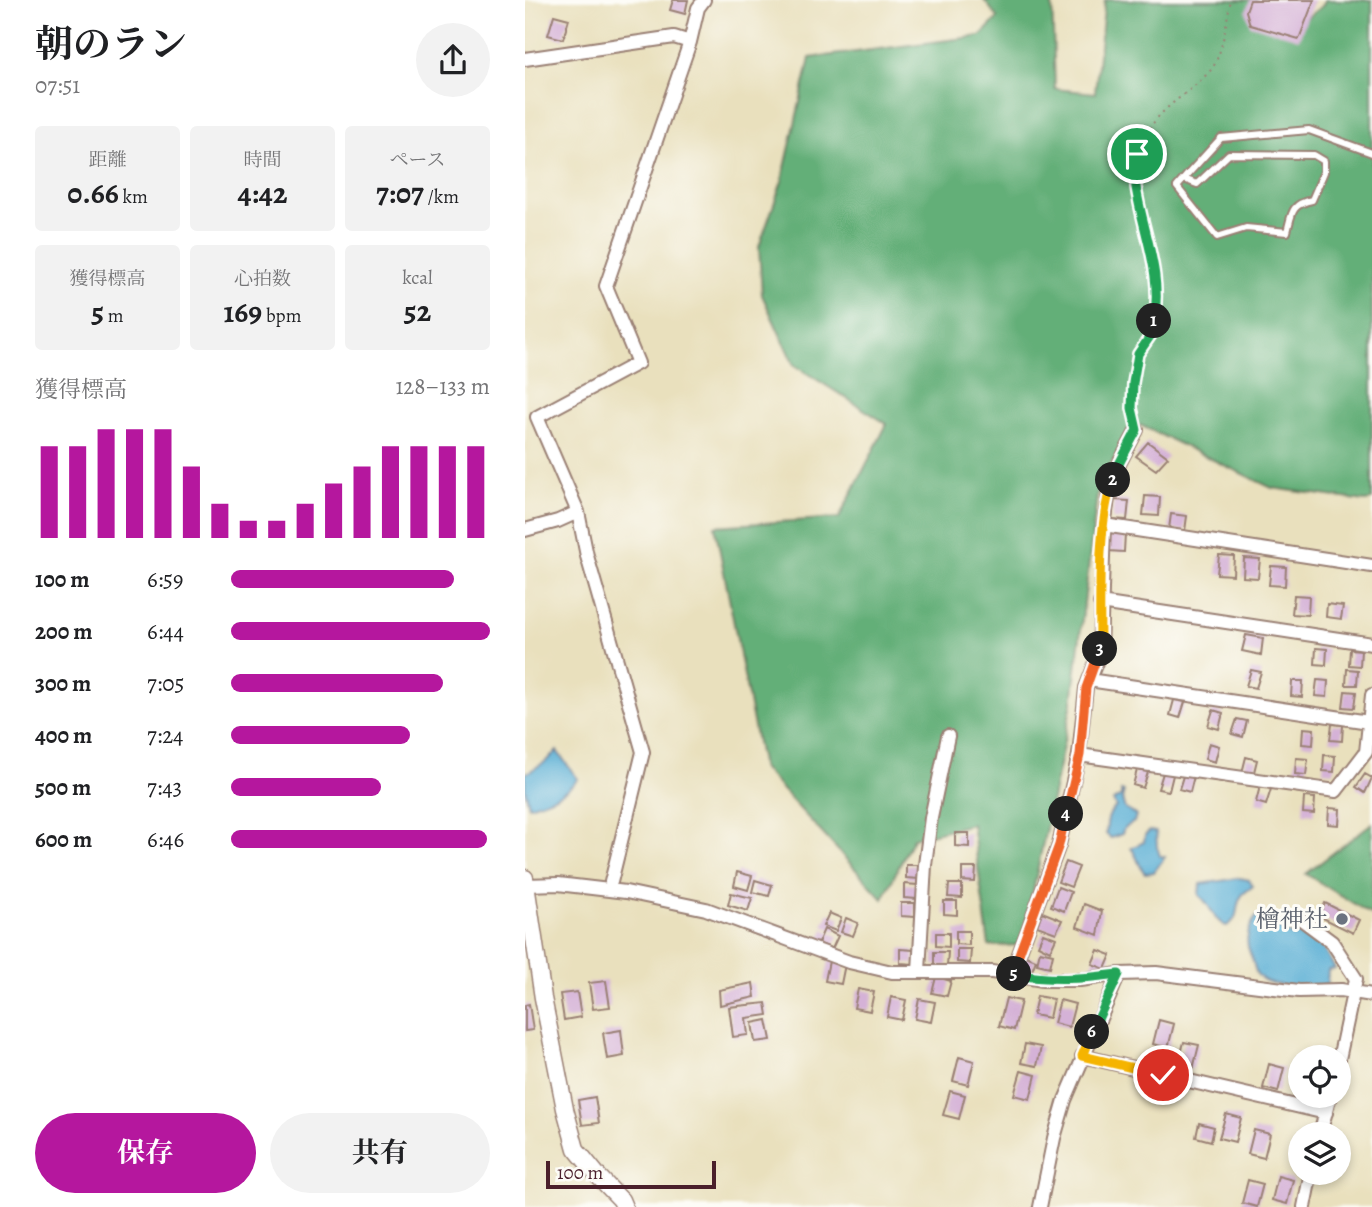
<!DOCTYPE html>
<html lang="ja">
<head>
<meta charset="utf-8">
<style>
	body { margin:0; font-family:Alegreya,"Noto Serif JP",serif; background:#f2f2f2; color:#202124; height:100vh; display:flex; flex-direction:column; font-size:26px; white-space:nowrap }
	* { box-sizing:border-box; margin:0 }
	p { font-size:23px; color:#757577 }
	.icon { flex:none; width:38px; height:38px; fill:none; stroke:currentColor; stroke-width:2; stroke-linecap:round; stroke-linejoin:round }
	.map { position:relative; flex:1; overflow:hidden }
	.panel { display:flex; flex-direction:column; background:#fff; width:525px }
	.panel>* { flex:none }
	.tools { position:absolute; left:763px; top:1045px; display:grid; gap:14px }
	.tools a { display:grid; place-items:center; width:63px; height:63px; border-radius:50%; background:#fff; box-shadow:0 4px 10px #0003; font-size:35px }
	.scale { position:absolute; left:21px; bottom:18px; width:170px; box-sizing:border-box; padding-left:7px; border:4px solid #4a1f2b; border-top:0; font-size:19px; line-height:24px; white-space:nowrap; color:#4a1f2b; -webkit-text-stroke:5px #fdfcf7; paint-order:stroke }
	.pin { position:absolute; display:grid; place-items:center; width:60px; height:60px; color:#fff; margin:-30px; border:4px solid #fff; border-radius:50%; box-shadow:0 2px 7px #0007 }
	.km { position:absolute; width:35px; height:35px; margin:-18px; border-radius:50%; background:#222; color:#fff; font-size:19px; line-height:35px; text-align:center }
	.round { display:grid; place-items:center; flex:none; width:74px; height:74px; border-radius:37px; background:#f2f2f2 }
	.summary { display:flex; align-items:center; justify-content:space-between; height:119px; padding:0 35px }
	h1 { font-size:38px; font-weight:700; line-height:52px }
	.stats { display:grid; grid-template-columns:repeat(3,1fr); gap:10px; height:119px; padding:7px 35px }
	.stats div { display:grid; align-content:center; border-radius:7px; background:#f2f2f2; text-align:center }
	.stats b { font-size:30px; font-weight:700 }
	.stats small { font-size:19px; font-weight:400 }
	.stats p { font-size:19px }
	.chart { height:196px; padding:14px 35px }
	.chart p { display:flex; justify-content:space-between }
	.chart svg { width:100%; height:126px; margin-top:7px; stroke:#b5179e; stroke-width:6 }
	.button { display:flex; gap:14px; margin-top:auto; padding:14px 35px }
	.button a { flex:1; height:80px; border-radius:42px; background:#b5179e; color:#fff; font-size:28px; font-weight:700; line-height:80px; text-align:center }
	.button a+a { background:#f2f2f2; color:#202124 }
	ul { padding:0 35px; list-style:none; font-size:23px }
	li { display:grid; grid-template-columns:112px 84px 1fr; align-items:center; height:52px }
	li i { height:18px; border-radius:9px; background:#b5179e }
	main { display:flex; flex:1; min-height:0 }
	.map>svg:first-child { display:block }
</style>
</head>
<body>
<main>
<section class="panel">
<div class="summary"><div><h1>朝のラン</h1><p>07:51</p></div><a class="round"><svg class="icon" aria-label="share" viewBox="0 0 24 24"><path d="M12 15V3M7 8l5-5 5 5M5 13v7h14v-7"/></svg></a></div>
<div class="stats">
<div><p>距離</p><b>0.66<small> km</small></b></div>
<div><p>時間</p><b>4:42</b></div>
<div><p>ペース</p><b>7:07<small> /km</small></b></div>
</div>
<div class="stats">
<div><p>獲得標高</p><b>5<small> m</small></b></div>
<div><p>心拍数</p><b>169<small> bpm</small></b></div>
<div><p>kcal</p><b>52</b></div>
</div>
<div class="chart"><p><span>獲得標高</span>128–133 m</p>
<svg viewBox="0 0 160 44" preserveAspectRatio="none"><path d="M5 44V12M15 44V12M25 44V6M35 44V6M45 44V6M55 44V19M65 44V32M75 44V38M85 44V38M95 44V32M105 44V25M115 44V19M125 44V12M135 44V12M145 44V12M155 44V12"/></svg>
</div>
<ul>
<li><b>100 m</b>6:59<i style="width:86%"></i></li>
<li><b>200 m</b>6:44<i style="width:100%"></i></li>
<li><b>300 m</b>7:05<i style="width:82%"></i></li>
<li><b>400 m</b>7:24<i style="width:69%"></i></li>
<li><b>500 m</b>7:43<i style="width:58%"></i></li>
<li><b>600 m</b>6:46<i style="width:99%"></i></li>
</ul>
<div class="button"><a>保存</a><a>共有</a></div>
</section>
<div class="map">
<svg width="847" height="1207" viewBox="0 0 847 1207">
	<rect width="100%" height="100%" fill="#fdfcf7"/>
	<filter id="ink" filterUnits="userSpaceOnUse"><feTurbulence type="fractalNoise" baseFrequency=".0143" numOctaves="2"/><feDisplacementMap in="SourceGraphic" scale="14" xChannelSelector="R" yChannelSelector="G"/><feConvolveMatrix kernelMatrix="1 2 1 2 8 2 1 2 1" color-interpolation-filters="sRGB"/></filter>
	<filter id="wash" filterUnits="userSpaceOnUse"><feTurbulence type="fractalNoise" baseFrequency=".00686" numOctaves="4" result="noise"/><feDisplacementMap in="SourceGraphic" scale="28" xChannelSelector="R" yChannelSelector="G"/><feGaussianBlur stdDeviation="1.57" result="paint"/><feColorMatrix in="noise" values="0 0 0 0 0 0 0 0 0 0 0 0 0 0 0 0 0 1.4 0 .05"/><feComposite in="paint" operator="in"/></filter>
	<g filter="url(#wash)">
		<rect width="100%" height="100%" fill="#e9e0bd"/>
		<path fill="#63af78" stroke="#566752" stroke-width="2" d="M459,0h68l3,89 40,4 10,-93h152l40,25 26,-20 2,-5h47v500l-7,1 -93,-13 -132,-63 -41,55 -27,222 -50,243 -33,1 -17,-122 -59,14 -30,61 -121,-131 -47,-242 124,-8 48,-94 -93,-59 -32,-70 -3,-48 23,-66 28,-123 170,-22 18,-18z
			M847,823v92l-66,-41z"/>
		<path fill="#58aed4" stroke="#516680" stroke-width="2" d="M32,751l21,28c-12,15 -30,21 -49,27l-4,-18v-14l20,-12z
			M596,791l3,1 -2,7 3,10 11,6 -2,7 -10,6 -2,6 -11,4 -5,-4c1,-11 1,-20 10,-27l-3,-6 8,-5z
			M625,831l6,1 1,15 3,9 5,1 -11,15 -9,1c-7,-7 -7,-17 -14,-25l13,-6 1,-7z
			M715,878l9,2 4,6c-1,1 -9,7 -10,8 -10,11 -1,25 -17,32 -13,-5 -15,-22 -27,-31l1,-11z
			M732,916h7l4,7c11,3 16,11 27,13l3,-7 4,2 1,5 21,13 11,20 -7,1 -1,15c-17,1 -59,5 -70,-11 -3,-6 -4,-15 -7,-21 -6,-13 -1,-27 7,-37z"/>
		<g id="blocks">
			<path fill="#d5b2d7" d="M148,0h15l-3,14 -15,-4z
				M725,0h64l-15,39 -49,-14 -4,-14z
				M29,15l15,4 -6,20 -15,-4z
				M623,442l20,15 -12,13 -20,-14z
				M620,496l15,1 -1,19 -16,-1z
				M589,500l15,1 -2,19 -15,-1z
				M646,514l16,2 -2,15 -16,-2z
				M585,532l15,1 -1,19 -16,-1z
				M694,555l15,1 -1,19 -16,-1z
				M719,558l16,1 -2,19 -15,-1z
				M746,566l15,1 -1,19 -16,-1z
				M769,595l15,1 -1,19 -16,-1z
				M802,604l16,2 -2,13 -15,-2z
				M721,635l17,3 -2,17 -19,-4z
				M791,648l11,1 -1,16 -11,-1z
				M825,649l11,1 -1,16 -11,-1z
				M822,669l11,1 -1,15h-11z
				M726,670l10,2 -5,16 -10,-2z
				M792,680l11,1 -1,16 -12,-1z
				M767,681h11l-1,16 -11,-1z
				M820,691l11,1 -2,16 -11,-1z
				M649,700l11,2 -5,16 -10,-3z
				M688,710l10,3 -4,16 -11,-3z
				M712,719l10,2 -4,16 -11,-3z
				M807,724l11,1 -1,16 -12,-1z
				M778,728l11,1 -1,16 -11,-1z
				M684,743l10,3 -4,16 -10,-3z
				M799,755l11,1 -1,16 -11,-1z
				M721,757l11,3 -4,16 -11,-3z
				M771,758l12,1 -2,16 -11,-1z
				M612,770l11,2 -5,16 -10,-3z
				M638,773l10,2 -4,16 -11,-2z
				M659,773l10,3 -4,16 -11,-3z
				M840,774l7,4 -7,15 -9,-6z
				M735,786l11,3 -5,16 -10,-3z
				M779,797l11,1 -1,16 -11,-1z
				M804,808l11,1 -1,16 -11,-1z
				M430,833h14v14l-14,-1z
				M541,862l13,5 -8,20 -13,-5z
				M381,865h14l-1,14 -13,-1z
				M437,868h14l-1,14 -13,-1z
				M212,872l15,4 -4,14 -14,-4z
				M230,880l17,5 -3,11 -17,-4z
				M379,884l14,1 -1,14 -13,-1z
				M424,884h13v14l-14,-1z
				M533,887l13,5 -7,19 -13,-5z
				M206,893l21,5 -4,13 -20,-6z
				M419,901h13v14l-13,-1z
				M376,903h14v14l-14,-1z
				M800,903l34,17 -6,13 -34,-17z
				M559,904l18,7 -4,24 -21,-8z
				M517,912l20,8 -6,13 -19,-7z
				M304,913l12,5 -5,13 -13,-5z
				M321,918l12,5 -5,13 -12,-4z
				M299,929l14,7 -6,13 -14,-6z
				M431,931h13v14l-13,-1z
				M411,933h13v14l-13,-1z
				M518,933l13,5 -6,13 -12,-6z
				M375,949l14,1v14l-14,-1z
				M432,949h14l-1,14 -13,-1z
				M573,950l13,5 -6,14 -13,-5z
				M515,951l13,3 -3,13 -13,-3z
				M409,952h14l-1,14 -13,-1z
				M498,955l13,5 -5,13 -12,-6z
				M304,961l16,3 -4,20 -16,-3z
				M411,977l15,4 -4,15 -15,-3z
				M81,981l4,26 -17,2 -4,-26z
				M228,983l2,14 -35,8 -1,-15z
				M333,989l16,3 -4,19 -16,-3z
				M52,992l4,25 -17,3 -4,-26z
				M512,996l16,3 -4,19 -16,-3z
				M366,997l15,3 -4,20 -15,-3z
				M481,998l15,3 -7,29 -15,-4z
				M394,999l16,3 -4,20 -16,-3z
				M535,1000l15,4 -6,23 -15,-4z
				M241,1003l2,12 -22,3 2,17 -15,2 -4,-30z
				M4,1004l4,26 -8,1v-26z
				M242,1020l4,20 -16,2 -3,-19z
				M634,1020l15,4 -6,24 -15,-4z
				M96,1030l3,26 -17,3 -4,-26z
				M659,1042l15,3 -6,24 -15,-4z
				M500,1044l16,3 -4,19 -16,-3z
				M434,1057l15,4 -6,24 -15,-4z
				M744,1064l15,4 -6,24 -15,-4z
				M496,1071l15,4 -6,24 -16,-4z
				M425,1091l15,4 -6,24 -16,-4z
				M70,1097l4,26 -17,2 -4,-25z
				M701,1114l15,4 -6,24 -16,-4z
				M674,1123l15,4 -3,14 -15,-4z
				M729,1130l16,4 -6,24 -16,-4z
				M753,1176l15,4 -6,24 -15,-4z
				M723,1180l15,4 -6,23 -15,-4z"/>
		</g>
	</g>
	<g filter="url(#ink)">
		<use href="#blocks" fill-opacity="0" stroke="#9a8074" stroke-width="2"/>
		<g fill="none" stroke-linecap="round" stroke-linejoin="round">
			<defs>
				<path id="service" d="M659,179l13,5 32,-30 85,1 10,6v11l-12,28c-21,4 -20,13 -25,32l-41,-4 -29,9 -40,-50 12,-14 32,-35 88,-8 63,23"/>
				<path id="minor" d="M0,59l149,-22 16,5
					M579,525l268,41
					M0,530l33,-9 20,-9
					M575,603l272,41
					M564,680l280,42
					M554,755l257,36 30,-39 6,-57
					M86,882l32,-130 -56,-196 -9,-44 -41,-95 101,-54 -32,-77 84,-244 8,-34 6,-8
					M1,885l32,-1 68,8 80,17 143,53 43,10h100l51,8h37l39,-6 37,-1 143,18 42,-1 31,5
					M776,919l31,23 24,37 -17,80
					M394,971l6,-106 6,-47 17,-82
					M487,973l47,-128 20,-90 7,-67 14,-36 4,-127 5,-33 11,-30 17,-32
					M557,1056l244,57
					M795,1134l10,-38
					M515,1207l14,-69 11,-38 54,-126
					M779,1207l7,-35"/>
				<path id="tertiary" d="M0,878l18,120 22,111 11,40 23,28 22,23 3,7"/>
			</defs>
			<use href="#service" stroke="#9a8074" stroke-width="10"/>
			<use href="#minor" stroke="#9a8074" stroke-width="16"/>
			<use href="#tertiary" stroke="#9a8074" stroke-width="19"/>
			<path stroke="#9a8074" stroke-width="2" stroke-dasharray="2 5" stroke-linecap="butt" d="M610,420c-5,-19 -3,-45 3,-64 2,-6 7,-12 11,-18 6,-9 9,-30 8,-41 -2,-39 -31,-117 -18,-148 18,-44 42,-47 71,-78 13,-15 16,-51 21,-71"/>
			<use href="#service" stroke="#fff" stroke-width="6"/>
			<use href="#minor" stroke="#fff" stroke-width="12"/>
			<use href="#tertiary" stroke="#fff" stroke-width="16"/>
		</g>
	</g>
	<g fill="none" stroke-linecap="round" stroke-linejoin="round" filter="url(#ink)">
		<defs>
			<path id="split-1" d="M612,154c0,10 -2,22 -1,33 7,46 27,87 18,134"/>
			<path id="split-2" d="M588,480l7,-18 17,-32 -5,-22 1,-25 5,-29 13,-19 3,-14"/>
			<path id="split-3" d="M575,649c0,-48 -3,-126 13,-169"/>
			<path id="split-4" d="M541,814l14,-59 6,-67 14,-39"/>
			<path id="split-5" d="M489,974l-2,-1 47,-128 7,-31"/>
			<path id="split-6" d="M489,974c36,7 68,5 105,0l-27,58"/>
			<path id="split-7" d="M567,1032l-10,24 81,19"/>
		</defs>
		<use href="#split-1" stroke="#fff" stroke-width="14"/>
		<use href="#split-2" stroke="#fff" stroke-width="14"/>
		<use href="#split-3" stroke="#fff" stroke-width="14"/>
		<use href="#split-4" stroke="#fff" stroke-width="14"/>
		<use href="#split-5" stroke="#fff" stroke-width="14"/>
		<use href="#split-6" stroke="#fff" stroke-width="14"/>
		<use href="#split-7" stroke="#fff" stroke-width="14"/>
		<use href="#split-1" stroke="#22a559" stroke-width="9"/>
		<use href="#split-2" stroke="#22a559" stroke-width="9"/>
		<use href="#split-3" stroke="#f5b400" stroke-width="9"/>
		<use href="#split-4" stroke="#f0652b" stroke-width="9"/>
		<use href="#split-5" stroke="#f0652b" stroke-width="9"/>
		<use href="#split-6" stroke="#22a559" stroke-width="9"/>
		<use href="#split-7" stroke="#f5b400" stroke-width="9"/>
	</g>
	<circle fill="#6b7280" stroke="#fdfcf7" stroke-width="2.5" cx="817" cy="919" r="7"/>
	<g text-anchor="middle" stroke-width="6" stroke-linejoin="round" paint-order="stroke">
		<g font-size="24" fill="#5b616d" stroke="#fdfcf7" text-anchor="end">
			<text x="803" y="927">檜神社</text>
		</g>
	</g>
</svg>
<div class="tools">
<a><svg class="icon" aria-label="locate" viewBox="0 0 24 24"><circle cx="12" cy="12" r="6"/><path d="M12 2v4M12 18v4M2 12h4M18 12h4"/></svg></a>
<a><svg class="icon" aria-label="layers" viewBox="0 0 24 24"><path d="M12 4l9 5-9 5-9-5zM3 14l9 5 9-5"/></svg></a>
</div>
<div class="scale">100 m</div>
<div class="pin" style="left:612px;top:154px;background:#1e9e55"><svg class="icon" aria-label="arrive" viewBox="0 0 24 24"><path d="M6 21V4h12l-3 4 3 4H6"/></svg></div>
<div class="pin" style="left:638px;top:1075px;background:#d93025"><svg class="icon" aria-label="check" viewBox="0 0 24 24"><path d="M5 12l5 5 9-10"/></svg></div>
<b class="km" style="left:629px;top:321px">1</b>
<b class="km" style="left:588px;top:480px">2</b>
<b class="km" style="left:575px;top:649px">3</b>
<b class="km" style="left:541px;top:814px">4</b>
<b class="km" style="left:489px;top:974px">5</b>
<b class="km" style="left:567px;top:1032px">6</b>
</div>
</main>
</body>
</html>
